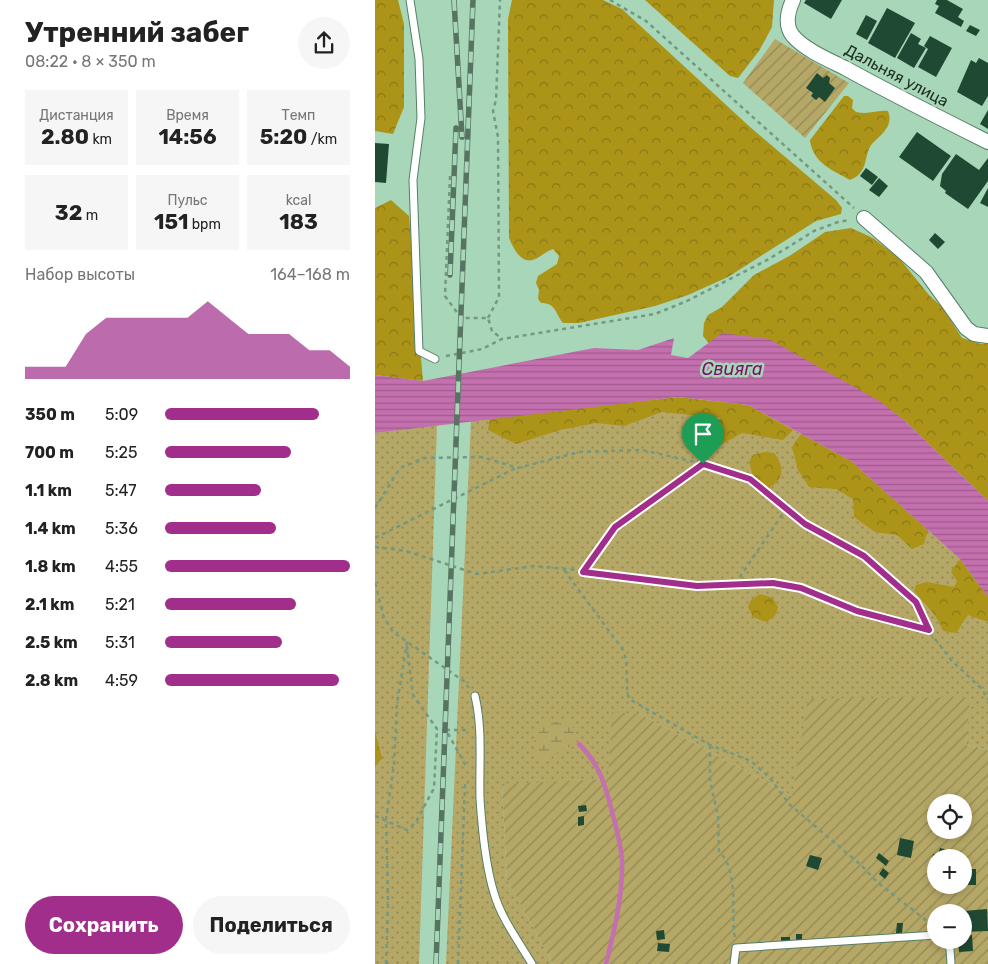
<!DOCTYPE html>
<html lang="ru">
<head>
<meta charset="utf-8">
<style>
	body { margin:0; font-family:Rubik,sans-serif; background:#f6f6f6; color:#222; height:100vh; display:flex; flex-direction:column; font-size:19px; white-space:nowrap }
	* { box-sizing:border-box; margin:0 }
	p { font-size:16px; color:#767676 }
	.icon { flex:none; width:28px; height:28px; fill:none; stroke:currentColor; stroke-width:2; stroke-linecap:round; stroke-linejoin:round }
	.map { position:relative; flex:1; overflow:hidden }
	.details { display:flex; flex-direction:column; background:#fff; width:375px }
	.details>* { flex:none }
	.controls { position:absolute; left:552px; top:794px; display:grid; gap:10px }
	.controls a { display:grid; place-items:center; width:45px; height:45px; border-radius:50%; background:#fff; box-shadow:0 2px 8px #0003; font-size:25px }
	.pin { position:absolute; display:grid; place-items:center; width:42px; height:42px; color:#fff; margin:-51px -21px; border-radius:50% 50% 50% 0; rotate:-45deg; box-shadow:0 0 5px #0007 }
	.pin .icon { rotate:45deg }
	.round { display:grid; place-items:center; flex:none; width:52px; height:52px; border-radius:26px; background:#f6f6f6 }
	.head { display:flex; align-items:center; justify-content:space-between; height:85px; padding:0 25px }
	h1 { font-size:28px; font-weight:700; line-height:38px }
	.metrics { display:grid; grid-template-columns:repeat(3,1fr); gap:8px; height:85px; padding:5px 25px }
	.metrics div { display:grid; align-content:center; border-radius:0px; background:#f6f6f6; text-align:center }
	.metrics b { font-size:21px; font-weight:700 }
	.metrics small { font-size:14px; font-weight:400 }
	.metrics p { font-size:14px }
	.chart { height:140px; padding:10px 25px }
	.chart p { display:flex; justify-content:space-between }
	.chart svg { width:100%; height:90px; margin-top:5px; fill:#a12e8a; opacity:.7 }
	.cta { display:flex; gap:10px; margin-top:auto; padding:10px 25px }
	.cta a { flex:1; height:58px; border-radius:30px; background:#a12e8a; color:#fff; font-size:20px; font-weight:700; line-height:58px; text-align:center }
	.cta a+a { background:#f6f6f6; color:#222 }
	ul { padding:0 25px; list-style:none; font-size:16px }
	li { display:grid; grid-template-columns:80px 60px 1fr; align-items:center; height:38px }
	li i { height:12px; border-radius:6px; background:#a12e8a }
	main { display:flex; flex:1; min-height:0 }
	.map>svg:first-child { display:block }
</style>
</head>
<body>
<main>
<section class="details">
<div class="head"><div><h1>Утренний забег</h1><p>08:22 · 8 × 350 m</p></div><a class="round"><svg class="icon" aria-label="share" viewBox="0 0 24 24"><path d="M12 15V3M7 8l5-5 5 5M5 13v7h14v-7"/></svg></a></div>
<div class="metrics">
<div><p>Дистанция</p><b>2.80<small> km</small></b></div>
<div><p>Время</p><b>14:56</b></div>
<div><p>Темп</p><b>5:20<small> /km</small></b></div>
</div>
<div class="metrics">
<div><b>32<small> m</small></b></div>
<div><p>Пульс</p><b>151<small> bpm</small></b></div>
<div><p>kcal</p><b>183</b></div>
</div>
<div class="chart"><p><span>Набор высоты</span>164–168 m</p>
<svg viewBox="0 0 160 44" preserveAspectRatio="none"><path d="M0 44V38L10 38L20 38L30 22L40 14L50 14L60 14L70 14L80 14L90 6L100 14L110 22L120 22L130 22L140 30L150 30L160 38V44z"/></svg>
</div>
<ul>
<li><b>350 m</b>5:09<i style="width:83%"></i></li>
<li><b>700 m</b>5:25<i style="width:68%"></i></li>
<li><b>1.1 km</b>5:47<i style="width:52%"></i></li>
<li><b>1.4 km</b>5:36<i style="width:60%"></i></li>
<li><b>1.8 km</b>4:55<i style="width:100%"></i></li>
<li><b>2.1 km</b>5:21<i style="width:71%"></i></li>
<li><b>2.5 km</b>5:31<i style="width:63%"></i></li>
<li><b>2.8 km</b>4:59<i style="width:94%"></i></li>
</ul>
<div class="cta"><a>Сохранить</a><a>Поделиться</a></div>
</section>
<div class="map">
<svg width="613" height="964" viewBox="0 0 613 964">
	<defs>
		<pattern id="grass-dots" width="8" height="8" patternUnits="userSpaceOnUse" patternTransform="scale(1.25)"><rect width="8" height="8" fill="#b5a766"/><path d="M2 2h.1M6 6h.1" fill="none" stroke="#928854" stroke-width="1.8" stroke-linecap="round"/></pattern>
		<pattern id="forest-crowns" width="20" height="18" patternUnits="userSpaceOnUse" patternTransform="scale(1.25)"><rect width="20" height="18" fill="#ab9418"/><path d="M2 6a3 3 0 1 1 6 0M12 15a3 3 0 1 1 6 0" fill="none" stroke="#8a7915"/></pattern>
		<pattern id="wetland-marsh" width="20" height="14" patternUnits="userSpaceOnUse" patternTransform="scale(1.25)"><rect width="20" height="14" fill="#b5a766"/><path d="M1 5h8M5 5V1M11 12h8M15 12V8" fill="none" stroke="#928854"/></pattern>
		<pattern id="garden-furrows" width="10" height="10" patternUnits="userSpaceOnUse" patternTransform="scale(1.25)"><rect width="10" height="10" fill="#b5a766"/><path d="M-1 1l2-2M0 10L10 0M9 11l2-2" fill="none" stroke="#928854"/></pattern>
		<pattern id="water-rules" width="6" height="5" patternUnits="userSpaceOnUse" patternTransform="scale(1.25)"><rect width="6" height="5" fill="#c470ae"/><path d="M0 2.5h6" fill="none" stroke="#9e5c8d"/></pattern>
	</defs>
	<rect width="100%" height="100%" fill="#a8d6b9"/>
	<path fill="url(#grass-dots)" d="M373,405l103,56 109,98 28,38v156l-1,-4 -21,-4 3,-48 -177,99 -152,-82 -31,65 -107,6 5,95 46,84h-107l25,-544 47,-6z
		M62,425l-18,539h-44v-531z"/>
	<path fill="url(#forest-crowns)" d="M0,0h23l6,24v83l-11,27 -18,-3z
		M137,0h91l19,9 128,118 86,73 6,8 -1,6 -25,7 -88,56 -40,18 -33,11 -76,17h-16c-8,-10 -7,-20 -22,-20l-3,-4 1,-9 -3,-7 2,-7 19,-12 2,-8 -6,-7c-6,2 -9,5 -14,8 -16,11 -25,-7 -30,-19l-1,-219z
		M270,0h129l-2,27 -13,24 -21,27 -8,-2z
		M469,96h4l5,4 -1,8 4,4c12,3 22,-2 32,-1 7,18 -12,26 -18,36 -6,10 -2,26 -20,33 -18,-10 -37,-17 -40,-40z
		M16,200l18,16 14,165 -48,-6v-167z
		M476,228l22,10 26,20 30,37 13,12 20,31 19,6h7v157l-83,-80 -193,-74 -9,-11 1,-13 4,-8 14,-8 32,-32 37,-20 34,-23z
		M303,397l70,8 45,25 -10,10 -41,-7 -27,15 -13,-10 19,-20 -59,-6 -38,14 -28,-3 -36,7 -44,14 -28,-14 2,-12z
		M426,434l50,27 77,69 -4,14 -12,5 -15,-14 -22,-3 -21,-15 -1,-18 -17,-10 -27,-2 -11,-17 -6,-23z
		M390,452l9,1c11,13 10,27 -5,35l-16,-12 -4,-14 4,-7z
		M585,559l28,38v25l-20,-7 -12,18 -13,-2c-5,-16 -18,-26 -29,-40l2,-6 11,-3 27,5 3,-6 -6,-9z
		M385,594l13,4 5,9 -3,9 -9,6 -13,-5 -5,-10 3,-7z
		M0,731l7,27 -7,9z"/>
	<path fill="url(#wetland-marsh)" d="M192,720l4,2 8,24 -15,2 -18,13h-9l-3,-13 1,-21 8,-6 14,1z"/>
	<path fill="url(#garden-furrows)" fill-rule="evenodd" d="M400,39l74,44 -44,55 -62,-55z
		M595,697l-4,48 21,4 1,4v211h-435l-46,-84 -5,-96 106,-5 4,-67 28,2 152,82 16,-97zM561,802h28v28h-28zM561,858h28v27h-28zM561,912h28v28h-28z"/>
	<path fill="url(#water-rules)" d="M347,333l47,6 112,63 24,19 83,80v96l-28,-38 -109,-98 -103,-56 -70,-8 -303,36v-58l48,6 171,-33 44,2 36,-12 -3,17 17,3z"/>
	<g fill="none" stroke-linecap="round" stroke-linejoin="round">
		<path stroke="#c470ae" stroke-width="4.5" d="M204,744c19,18 26,40 32,64 5,18 10,35 11,53 1,34 -8,71 -16,103"/>
	</g>
	<path fill="#1f4932" d="M431,0h36l-11,19 -27,-16z
		M562,0h10l16,9 -5,8 6,4 -3,6 -26,-14 4,-7 -4,-2z
		M512,8l28,15 -20,35 -27,-15z
		M491,15l11,6 -10,19 -11,-6z
		M595,25l10,5 -4,6 -10,-5z
		M536,33l10,6 -3,5 8,4 -12,20 -17,-10z
		M555,36l22,12 -16,29 -18,-10 10,-18 -4,-3z
		M604,58l9,5v33l-6,10 -25,-14 14,-32 5,3z
		M442,73l6,5 4,-3 3,3 -1,5 6,5 -10,14 -6,-5 -3,3 -5,-4 2,-3 -7,-5z
		M613,110v19l-8,-5z
		M542,132l34,24 -18,25 -34,-24z
		M0,143l14,1 -3,39 -11,-1z
		M581,154l23,16 9,-12v23l-20,28 -23,-16 1,-2 -6,-5 2,-12z
		M491,168l12,9 -6,8 -12,-9z
		M504,178l9,8 -9,11 -10,-7z
		M613,188v19l-8,-4z
		M560,233l10,9 -7,7 -9,-9z
		M211,805l1,6 -8,1 -1,-6z
		M209,816v9l-6,1v-9z
		M525,838l14,3 -3,17 -14,-3z
		M565,848l16,4 -2,6 -13,-3 -5,3v3l-4,-1 1,-6 5,1z
		M504,853l10,8 -3,5 -10,-8z
		M435,855l12,3 -4,12 -12,-4z
		M508,868l6,5 -4,6 -6,-5z
		M589,868h2v13h-2z
		M592,869h9v16h-8z
		M612,909l1,22 -24,1v-21z
		M522,923h6l-1,10h-6z
		M289,930l1,9 -8,1 -1,-9z
		M421,934h6v6h-6z
		M597,935l1,16 -14,1 -1,-12h6v-4z
		M406,937h9v4l-9,1z
		M283,943l12,1 -1,8 -12,-1z"/>
	<g fill="none" stroke-linecap="round" stroke-linejoin="round">
		<defs>
			<path id="lane" d="M35,0l9,59 2,59 -8,62 6,171 16,8
				M100,696c8,34 4,68 5,103 2,30 5,65 14,94 7,25 25,49 38,71
				M570,940l5,9 1,15
				M359,964l2,-16 200,-13"/>
			<path id="street" d="M418,0c-5,11 -9,25 0,36 12,14 36,24 52,32 47,26 95,50 143,74
				M489,218l62,54 40,56 8,6 14,2"/>
		</defs>
		<use href="#lane" stroke="#558067" stroke-width="9"/>
		<use href="#street" stroke="#558067" stroke-width="16"/>
		<path stroke="#749881" stroke-width="2.5" stroke-dasharray="4 4" stroke-linecap="butt" d="M235,0l36,21 208,187
			M75,176l-5,120 16,22h27l4,13 10,8
			M113,318l11,-21 -1,-160 -5,-26 3,-11 4,-100
			M71,356l36,-7 20,-10 153,-25 32,-13 82,-42 45,-28 24,-9 12,-2
			M0,508l25,-40 24,-10 58,-1 36,11 61,-16 63,-2 62,14 46,15 55,45 59,32 52,46 12,28 24,31 30,28 6,11
			M0,538l141,-70
			M0,547l31,4 71,23 57,-8 76,7 87,13 76,-3 28,5 56,23 71,19
			M189,570l59,80c7,17 1,32 6,49l81,46 41,16 19,17 19,26 72,61 16,17 55,43
			M208,572l32,-45 88,-63
			M0,583l9,35 9,14 72,50 4,6
			M360,584l51,-75
			M32,646l6,49 24,34 9,1 20,36h3
			M71,730h19l3,4
			M335,745v35l8,36 1,35c21,22 11,59 16,87
			M0,816l32,14 9,-8 18,-34 3,-59
			M11,964l2,-63 -2,-81 8,-56 3,-60 10,-62
			M83,964l7,-179 4,-4"/>
		<use href="#lane" stroke="#fff" stroke-width="7"/>
		<use href="#street" stroke="#fff" stroke-width="14"/>
		<defs>
			<path id="rail" d="M79,0l8,137
				M75,275l6,-147
				M61,964l37,-964"/>
		</defs>
		<use href="#rail" stroke="#567461" stroke-width="5.5"/>
		<use href="#rail" stroke="#a8d6b9" stroke-width="4" stroke-dasharray="11" stroke-linecap="butt"/>
	</g>
	<g fill="none" stroke-linecap="round" stroke-linejoin="round">
		<defs>
			<path id="route" d="M328,464l47,15 55,45 59,32 52,46 13,28 -72,-19 -56,-23 -28,-5 -76,3 -114,-14 32,-45z"/>
		</defs>
		<use href="#route" stroke="#fff" stroke-width="10"/>
		<use href="#route" stroke="#a12e8a" stroke-width="6"/>
	</g>
	<g text-anchor="middle" stroke-width="5" stroke-linejoin="round" paint-order="stroke">
		<g font-size="16" fill="#1c2e23" stroke="#a8d6b9">
			<text transform="translate(522 75) rotate(28)" y="6">Дальняя улица</text>
		</g>
		<g font-size="18" font-style="italic" fill="#780f65" stroke="#a8d6b9">
			<text x="357" y="375">Свияга</text>
		</g>
	</g>
</svg>
<div class="controls">
<a><svg class="icon" aria-label="locate" viewBox="0 0 24 24"><circle cx="12" cy="12" r="6"/><path d="M12 2v4M12 18v4M2 12h4M18 12h4"/></svg></a>
<a>+</a>
<a>−</a>
</div>
<div class="pin" style="left:328px;top:464px;background:#1e9e55"><svg class="icon" aria-label="arrive" viewBox="0 0 24 24"><path d="M6 21V4h12l-3 4 3 4H6"/></svg></div>
</div>
</main>
</body>
</html>
